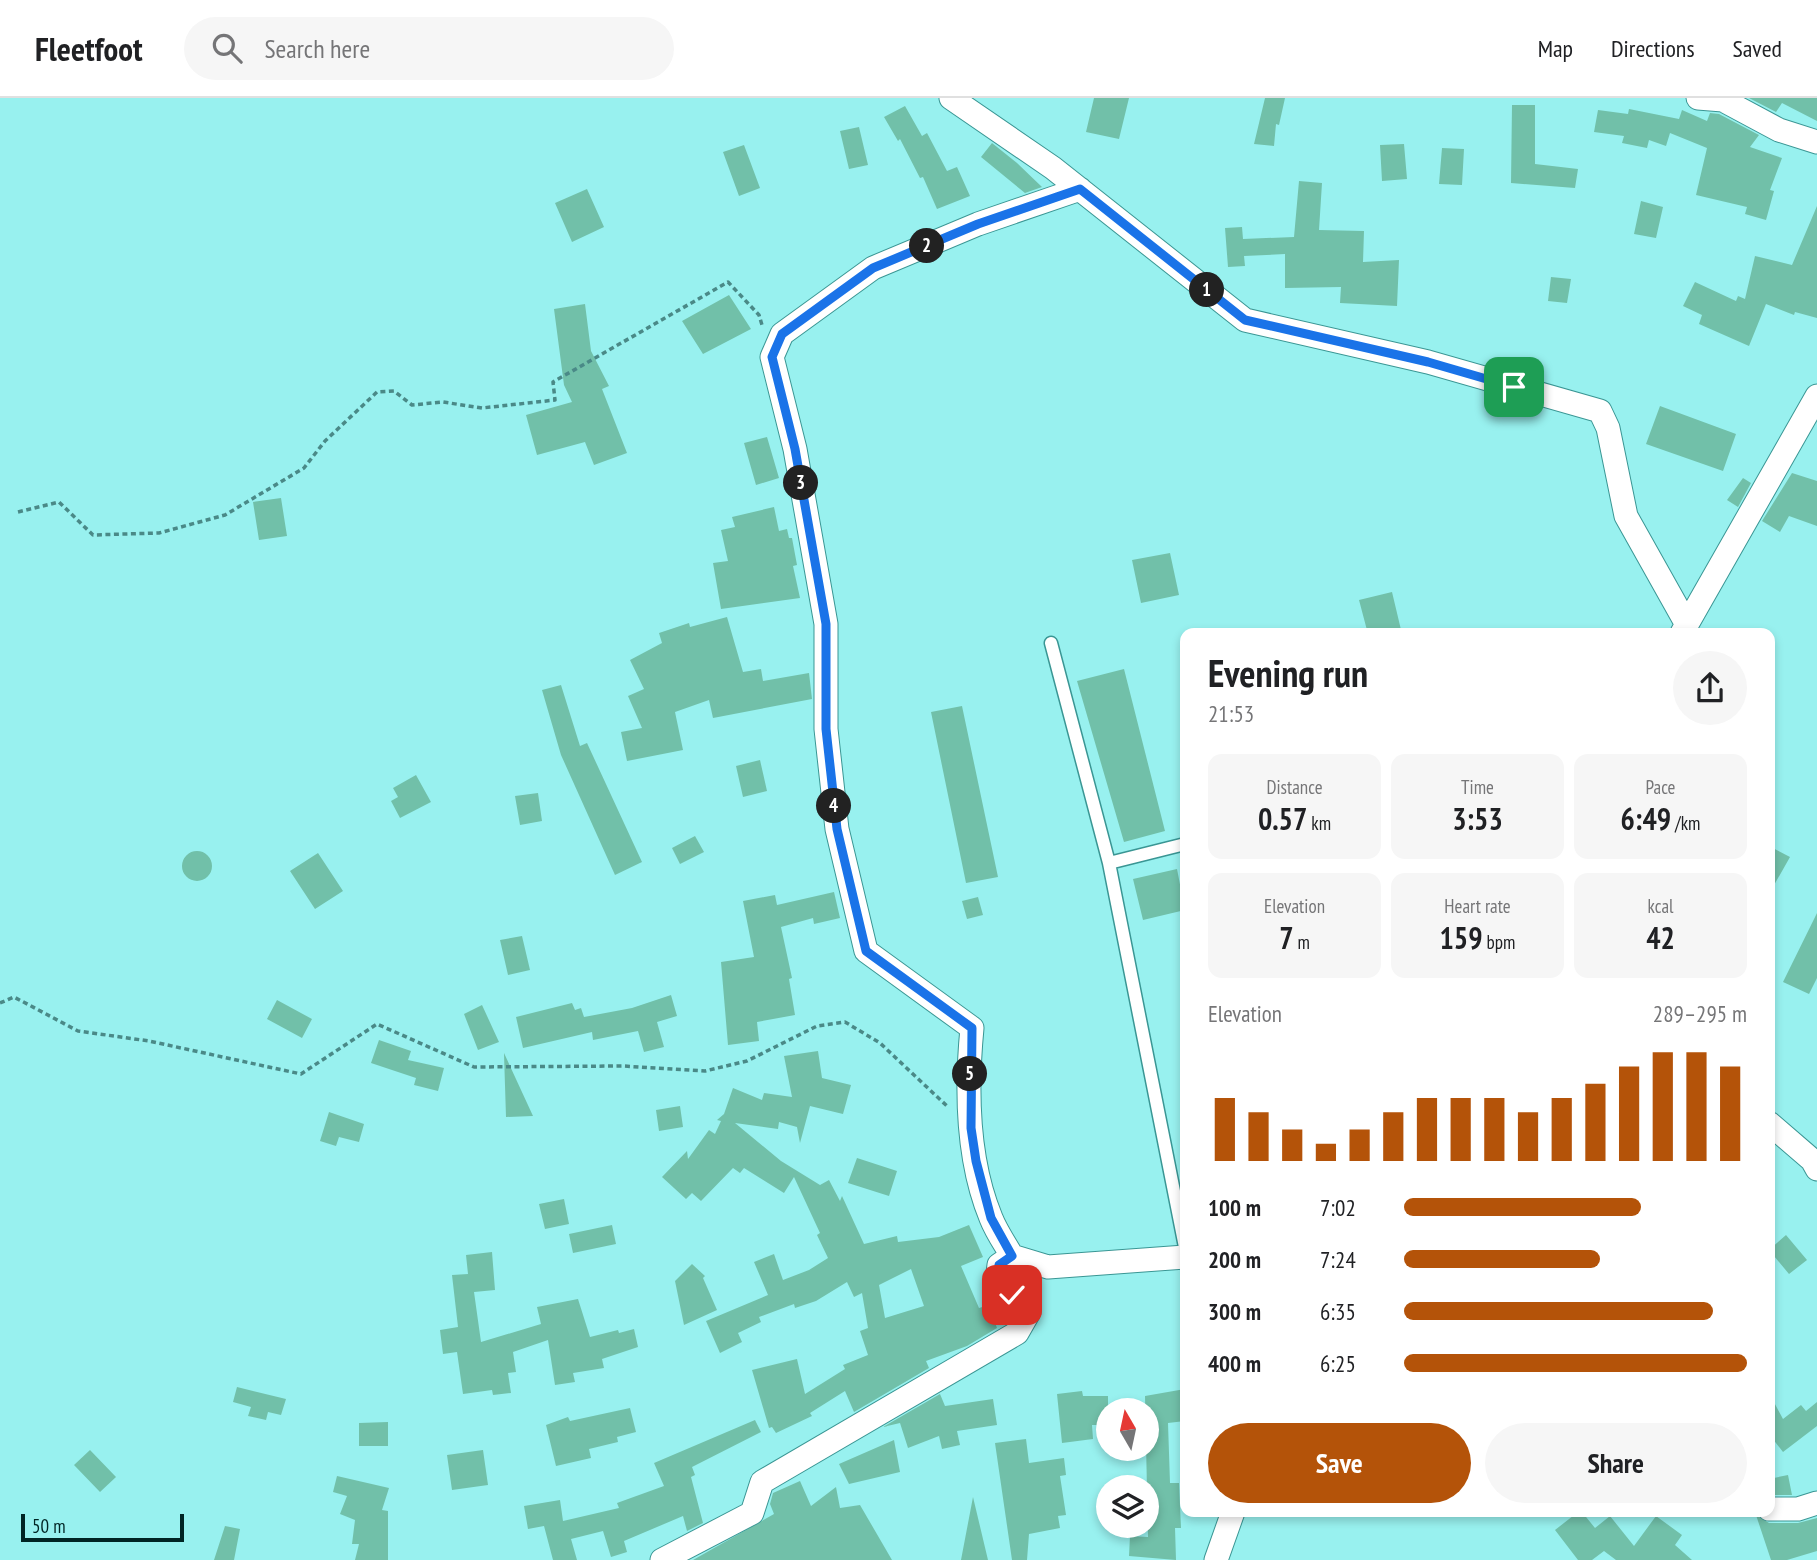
<!DOCTYPE html>
<html lang="en">
<head>
<meta charset="utf-8">
<style>
	body { margin:0; font-family:"PT Sans Narrow",sans-serif; background:#f6f6f6; color:#202124; height:100vh; display:flex; flex-direction:column; font-size:26px; white-space:nowrap }
	* { box-sizing:border-box; margin:0 }
	p { font-size:23px; color:#757577 }
	.icon { flex:none; width:38px; height:38px; fill:none; stroke:currentColor; stroke-width:2; stroke-linecap:round; stroke-linejoin:round }
	.map { position:relative; flex:1; overflow:hidden }
	.sheet { position:absolute; left:1180px; top:530px; width:595px; height:889px; display:flex; flex-direction:column; background:#fff; border-radius:14px; box-shadow:0 4px 10px #0003 }
	.sheet>* { flex:none }
	.needle { width:46px; rotate:351deg }
	.tools { position:absolute; left:1096px; top:1300px; display:grid; gap:14px }
	.tools a { display:grid; place-items:center; width:63px; height:63px; border-radius:50%; background:#fff; box-shadow:0 4px 10px #0003; font-size:35px }
	.scale { position:absolute; left:21px; bottom:18px; width:163px; box-sizing:border-box; padding-left:7px; border:4px solid #002524; border-top:0; font-size:19px; line-height:24px; white-space:nowrap; color:#002524; -webkit-text-stroke:5px #98f1ef; paint-order:stroke }
	.pin { position:absolute; display:grid; place-items:center; width:60px; height:60px; color:#fff; margin:-30px; border-radius:14px; box-shadow:0 4px 10px #0006 }
	.km { position:absolute; width:35px; height:35px; margin:-18px; border-radius:50%; background:#222; color:#fff; font-size:19px; line-height:35px; text-align:center }
	.round { display:grid; place-items:center; flex:none; width:74px; height:74px; border-radius:37px; background:#f6f6f6 }
	.summary { display:flex; align-items:center; justify-content:space-between; height:119px; padding:0 28px }
	h1 { font-size:38px; font-weight:700; line-height:52px }
	.figures { display:grid; grid-template-columns:repeat(3,1fr); gap:10px; height:119px; padding:7px 28px }
	.figures div { display:grid; align-content:center; border-radius:14px; background:#f6f6f6; text-align:center }
	.figures b { font-size:30px; font-weight:700 }
	.figures small { font-size:19px; font-weight:400 }
	.figures p { font-size:19px }
	.chart { height:196px; padding:14px 28px }
	.chart p { display:flex; justify-content:space-between }
	.chart svg { width:100%; height:126px; margin-top:7px; stroke:#b45309; stroke-width:6 }
	.action { display:flex; gap:14px; margin-top:auto; padding:14px 28px }
	.action a { flex:1; height:80px; border-radius:42px; background:#b45309; color:#fff; font-size:28px; font-weight:700; line-height:80px; text-align:center }
	.action a+a { background:#f6f6f6; color:#202124 }
	ul { padding:0 28px; list-style:none; font-size:23px }
	li { display:grid; grid-template-columns:112px 84px 1fr; align-items:center; height:52px }
	li i { height:18px; border-radius:9px; background:#b45309 }
	header { display:flex; align-items:center; gap:42px; box-sizing:border-box; height:98px; padding:0 35px; background:#fff; border-bottom:2px solid #e0e0e0 }
	header strong { font-size:33px }
	nav { display:flex; gap:38px; margin-inline-start:auto; font-size:24px }
	.search { width:490px; height:63px; background:#f6f6f6; display:flex; align-items:center; gap:18px; box-sizing:border-box; padding:0 24px; border-radius:38px; color:#757577; font-size:26px }
	.map>svg:first-child { display:block }
</style>
</head>
<body>
<header>
<strong>Fleetfoot</strong>
<div class="search"><svg class="icon" aria-label="search" viewBox="0 0 24 24"><circle cx="10" cy="10" r="6"/><path d="M15 15l6 6"/></svg>Search here</div>
<nav><a>Map</a><a>Directions</a><a>Saved</a></nav>
</header>
<div class="map">
<svg width="1817" height="1462" viewBox="0 0 1817 1462">
	<rect width="100%" height="100%" fill="#98f1ef"/>
	<path fill="#71c0a9" fill-rule="evenodd" d="M1094,0h35l-10,41 -33,-7z
		M1265,0h20l-6,27 -3,-1 -2,22 -20,-2z
		M1749,0h68v23l-35,-18 -6,9z
		M1512,7h23v59l43,5 -3,19 -64,-5z
		M905,8l17,30 5,-3 20,38 10,-4 13,29 -33,13 -14,-32 -3,1 -20,-39 -2,2 -14,-24z
		M1629,11l50,10 3,-9 25,11 3,-8 9,1 40,21 -9,12 32,11 -12,32 4,1 -8,29 -21,-6 2,-7 -51,-12 11,-47 -37,-15 -4,13 -17,-6 -2,8 -25,-5 2,-7 -30,-4 4,-22 30,4z
		M859,29l9,38 -19,4 -9,-38z
		M992,45l25,20 25,24 -17,6 -44,-36z
		M1404,46l3,35 -25,2 -2,-36z
		M744,47l16,43 -21,8 -16,-44z
		M1442,50l22,1 -2,36 -23,-1z
		M1299,83l23,2 -3,47 45,1 -1,31 36,-2 -2,46 -57,-3 1,-16 -56,1v-34l-41,2 1,10 -17,1 -3,-39 17,-1 1,12 51,-2z
		M587,91l17,38 -32,15 -17,-39z
		M1641,103l22,6 -7,31 -22,-4z
		M1817,108v112l-22,-6 -1,3 -28,-11 -17,42 -50,-22 3,-9 -19,-9 12,-24 41,19 2,-5 7,3 10,-43 37,9z
		M1551,179l20,2 -4,24 -19,-2z
		M729,197l22,34 -48,25 -21,-33z
		M585,206l6,47 18,35 -7,3 25,64 -33,12 -9,-23 -48,13 -11,-40 46,-13 -8,-17 -10,-76z
		M1660,308l76,28 -13,37 -77,-27z
		M767,339l12,41 -23,7 -12,-42z
		M1792,375l25,8v45l-28,-10 -9,16 -18,-11z
		M1743,380l8,5 -13,24 -11,-7z
		M281,400l6,38 -28,4 -6,-38z
		M774,409l5,24 8,-2 2,9h3l5,27 -4,1 7,32 -79,11 -8,-46 15,-2 -7,-31 14,-3 -3,-10z
		M1170,455l9,42 -38,8 -9,-43z
		M1392,494l10,42h-34l-9,-34z
		M727,519l16,55 18,-3 2,12 46,-8 3,26 -99,19 -4,-18 -34,12 8,38 -56,11 -6,-29 21,-4 -14,-32 16,-7 -14,-29 32,-17 -3,-10 30,-10 1,4z
		M1124,571l41,162 -41,11 -47,-161z
		M561,587l19,61 7,-3 55,119 -27,13 -54,-120 -19,-65z
		M962,608l36,171 -32,6 -35,-171z
		M760,662l7,31 -24,6 -7,-31z
		M416,677l15,27 -31,16 -9,-17 7,-4 -5,-9z
		M538,695l4,28 -22,4 -5,-29z
		M695,738l9,16 -24,12 -8,-16z
		M1769,748l21,11 -21,37z
		M182 768a15 15 0 1 1 30 0a15 15 0 1 1-30 0Z
		M318,755l25,38 -28,18 -25,-38z
		M1177,771l8,41 -42,10 -10,-41z
		M834,794l6,26 -26,6 -1,-6 -32,9 11,51 -3,1 6,36 -38,7 2,19 -31,4 -7,-83 33,-5 -11,-56 32,-6 2,10z
		M978,799l5,18 -16,4 -5,-18z
		M1817,815v65l-8,16 -26,-12z
		M522,838l8,34 -22,5 -8,-35z
		M671,897l6,21 -20,6 7,25 -20,5 -6,-21 -45,9 -1,-8 -69,16 -7,-31 56,-14 3,7 6,-2 3,9 48,-9z
		M277,902l35,19 -10,19 -35,-19z
		M482,907l17,37 -21,8 -14,-36z
		M379,942l32,11 -3,9 36,8 -6,23 -24,-6 2,-7 -45,-15z
		M818,953l4,27 29,7 -8,29 -33,-8 -10,37 -3,-16 -18,-5 -1,7 -43,-6 46,38 39,24 9,-5 11,21 2,-5 22,48 33,-8 1,6 41,-5 30,-12 14,32 -22,9 18,42 10,-3 8,23 -30,18 -41,15 3,7 -75,44 -9,-21 -35,22 2,3 -36,17 -4,-6 -3,1 -17,-58 45,-11 8,35 40,-25 -2,-4 25,-10 -8,-24 8,-3 -6,-35 -8,4 -7,-15 -31,19 -21,7 -1,-4 -35,13 2,5 -23,11 4,9 -22,11 -14,-32 62,-26 -14,-33 20,-8 9,26 26,-10 19,-12 -11,-23 3,-2 -26,-56 -10,16 -40,-25 -4,5 -7,-5 -32,33 -9,-8 -6,6 -24,-22 25,-26 1,8 21,-29 6,4 6,-13 -4,-1 7,-6 9,-26 29,12 2,-7 28,4 -8,-41zM911,1171l13,37 -39,12 -6,-33z
		M504,956v-1l29,63 -27,1z
		M680,1008l3,21 -24,4 -3,-21z
		M329,1014l35,12 -5,18 -20,-5 -3,9 -16,-5z
		M857,1060l40,13 -8,25 -41,-13z
		M564,1101l5,25 -24,5 -6,-25z
		M612,1127l4,19 -43,9 -4,-19z
		M1786,1137l21,25 -18,14 -20,-24z
		M492,1154l3,38 -21,2 7,50 60,-18 -4,-17 41,-8 12,38 28,-7 1,3 15,-4 4,18 -36,12 2,9 -31,5 2,9 -20,3 -7,-45 -35,12 3,20 -8,1 3,20 -18,2 -1,-5 -29,4 -6,-42 -14,2 -3,-24 18,-3 -6,-52 16,-1 -2,-19z
		M692,1166l13,12 -2,2 14,32 -33,15 -9,-44z
		M237,1289l49,12 -5,16 -13,-3 -2,8 -18,-4 3,-9 -18,-5z
		M1185,1291v32l-17,2 2,60h9l2,45h-6l1,32 -47,-4 1,-20 18,1 -3,-141z
		M1082,1293l1,5h25v29h-16l1,14 -31,4 -5,-49z
		M1769,1295l14,26 18,-14 5,6 11,-9v24l-34,26 -14,-18z
		M940,1296l5,12 48,-7 4,26 -40,6 3,14 -18,4 -3,-13 -31,12 -8,-25 -17,4z
		M630,1310l6,24 -19,5 1,5 -29,7 2,9 -35,8 -10,-41 22,-8 2,4z
		M755,1322l6,12 -69,35 3,8 -4,2 12,46 -16,8 -4,-15 -59,25 3,11 -16,5 -8,-26 -32,8 6,21h-24l-9,-34 -16,3 -4,-23 36,-6 3,21 56,-13 -2,-5 47,-17 -10,-23z
		M388,1324v24h-29v-23z
		M1026,1341l3,24 35,-5 2,17 -6,1 6,39 -8,1 2,12 -31,6 -2,26h-15l-17,-117z
		M894,1342l6,32 -51,12 -10,-20z
		M90,1352l26,27 -16,15 -26,-27z
		M483,1352l5,35 -36,5 -5,-35z
		M1788,1377l4,20h-21l-2,-16z
		M337,1378l52,12 -7,22 6,1v49h-33l4,-16h-7l3,-24 -15,-6 7,-18 -14,-4z
		M800,1383l11,25 25,-19 4,21 20,-3 32,55h-199l81,-46 -4,-10 3,-11z
		M973,1399l15,63h-27z
		M1578,1414h4l13,16 15,-12 24,30 22,-30 26,19 -7,10 17,15h-76l-12,-9 -12,9h-14l-23,-30z
		M1756,1417l13,8h29l19,-5v33l-30,9h-16z
		M225,1428l15,3 -6,31h-20z"/>
	<g fill="none" stroke-linecap="round" stroke-linejoin="round">
		<defs>
			<path id="service" d="M1051,545l58,220
				M1185,746l-76,19 76,384"/>
			<path id="minor" d="M951,0l102,70 192,152 183,42 172,49 8,17 18,88 60,107
				M1698,0l25,2 56,30 38,12
				M1080,91l-102,35 -105,44 -91,66 -10,23 23,92 31,175v105l11,100 29,122 106,77c-6,62 -5,132 19,190 5,13 14,26 21,38l36,11 137,-10
				M1682,535l135,-237
				M1769,1025l43,37 5,9
				M1769,1411h29l19,-6
				M662,1462l90,-47 10,-31 255,-149 12,-21 -32,-31 2,-16 13,-9
				M1216,1462l17,-48"/>
		</defs>
		<use href="#service" stroke="#3a9694" stroke-width="15"/>
		<use href="#minor" stroke="#3a9694" stroke-width="25"/>
		<path stroke="#4a8987" stroke-width="3.5" stroke-dasharray="5 3.5" stroke-linecap="butt" d="M18,414l41,-10 34,33 66,-2 66,-18 79,-47 21,-27 52,-49 17,-1 18,14 31,-3 39,6 73,-8 -2,-18 175,-100 31,33 3,10
			M0,905l14,-6 64,34 71,10 152,33 76,-50 97,43 149,-1 82,5 42,-10 70,-35 28,-4 35,21 68,64"/>
		<use href="#service" stroke="#fff" stroke-width="12"/>
		<use href="#minor" stroke="#fff" stroke-width="23"/>
	</g>
	<g fill="none" stroke-linecap="round" stroke-linejoin="round">
		<defs>
			<path id="route" d="M1012,1197l-15,-13 2,-17 13,-9 -21,-38 -15,-57 -5,-33 1,-100 -106,-77 -29,-122 -11,-100v-105l-31,-175 -23,-92 10,-23 91,-66 105,-44 102,-35 165,131 183,42 86,25"/>
		</defs>
		<use href="#route" stroke="#fff" stroke-width="14"/>
		<use href="#route" stroke="#1a73e8" stroke-width="9"/>
	</g>
</svg>
<div class="tools">
<a><svg class="needle" viewBox="-14 -14 28 28"><path d="M0-13l5 13h-10z" fill="#e53935"/><path d="M0 13l5-13h-10z" fill="#757577"/></svg></a>
<a><svg class="icon" aria-label="layers" viewBox="0 0 24 24"><path d="M12 4l9 5-9 5-9-5zM3 14l9 5 9-5"/></svg></a>
</div>
<div class="scale">50 m</div>
<div class="pin" style="left:1514px;top:289px;background:#1e9e55"><svg class="icon" aria-label="arrive" viewBox="0 0 24 24"><path d="M6 21V4h12l-3 4 3 4H6"/></svg></div>
<div class="pin" style="left:1012px;top:1197px;background:#d93025"><svg class="icon" aria-label="check" viewBox="0 0 24 24"><path d="M5 12l5 5 9-10"/></svg></div>
<b class="km" style="left:1207px;top:192px">1</b>
<b class="km" style="left:927px;top:148px">2</b>
<b class="km" style="left:801px;top:385px">3</b>
<b class="km" style="left:834px;top:708px">4</b>
<b class="km" style="left:970px;top:976px">5</b>
<section class="sheet">
<div class="summary"><div><h1>Evening run</h1><p>21:53</p></div><a class="round"><svg class="icon" aria-label="share" viewBox="0 0 24 24"><path d="M12 15V3M7 8l5-5 5 5M5 13v7h14v-7"/></svg></a></div>
<div class="figures">
<div><p>Distance</p><b>0.57<small> km</small></b></div>
<div><p>Time</p><b>3:53</b></div>
<div><p>Pace</p><b>6:49<small> /km</small></b></div>
</div>
<div class="figures">
<div><p>Elevation</p><b>7<small> m</small></b></div>
<div><p>Heart rate</p><b>159<small> bpm</small></b></div>
<div><p>kcal</p><b>42</b></div>
</div>
<div class="chart"><p><span>Elevation</span>289–295 m</p>
<svg viewBox="0 0 160 44" preserveAspectRatio="none"><path d="M5 44V22M15 44V27M25 44V33M35 44V38M45 44V33M55 44V27M65 44V22M75 44V22M85 44V22M95 44V27M105 44V22M115 44V17M125 44V11M135 44V6M145 44V6M155 44V11"/></svg>
</div>
<ul>
<li><b>100 m</b>7:02<i style="width:69%"></i></li>
<li><b>200 m</b>7:24<i style="width:57%"></i></li>
<li><b>300 m</b>6:35<i style="width:90%"></i></li>
<li><b>400 m</b>6:25<i style="width:100%"></i></li>
</ul>
<div class="action"><a>Save</a><a>Share</a></div>
</section>
</div>
</body>
</html>
